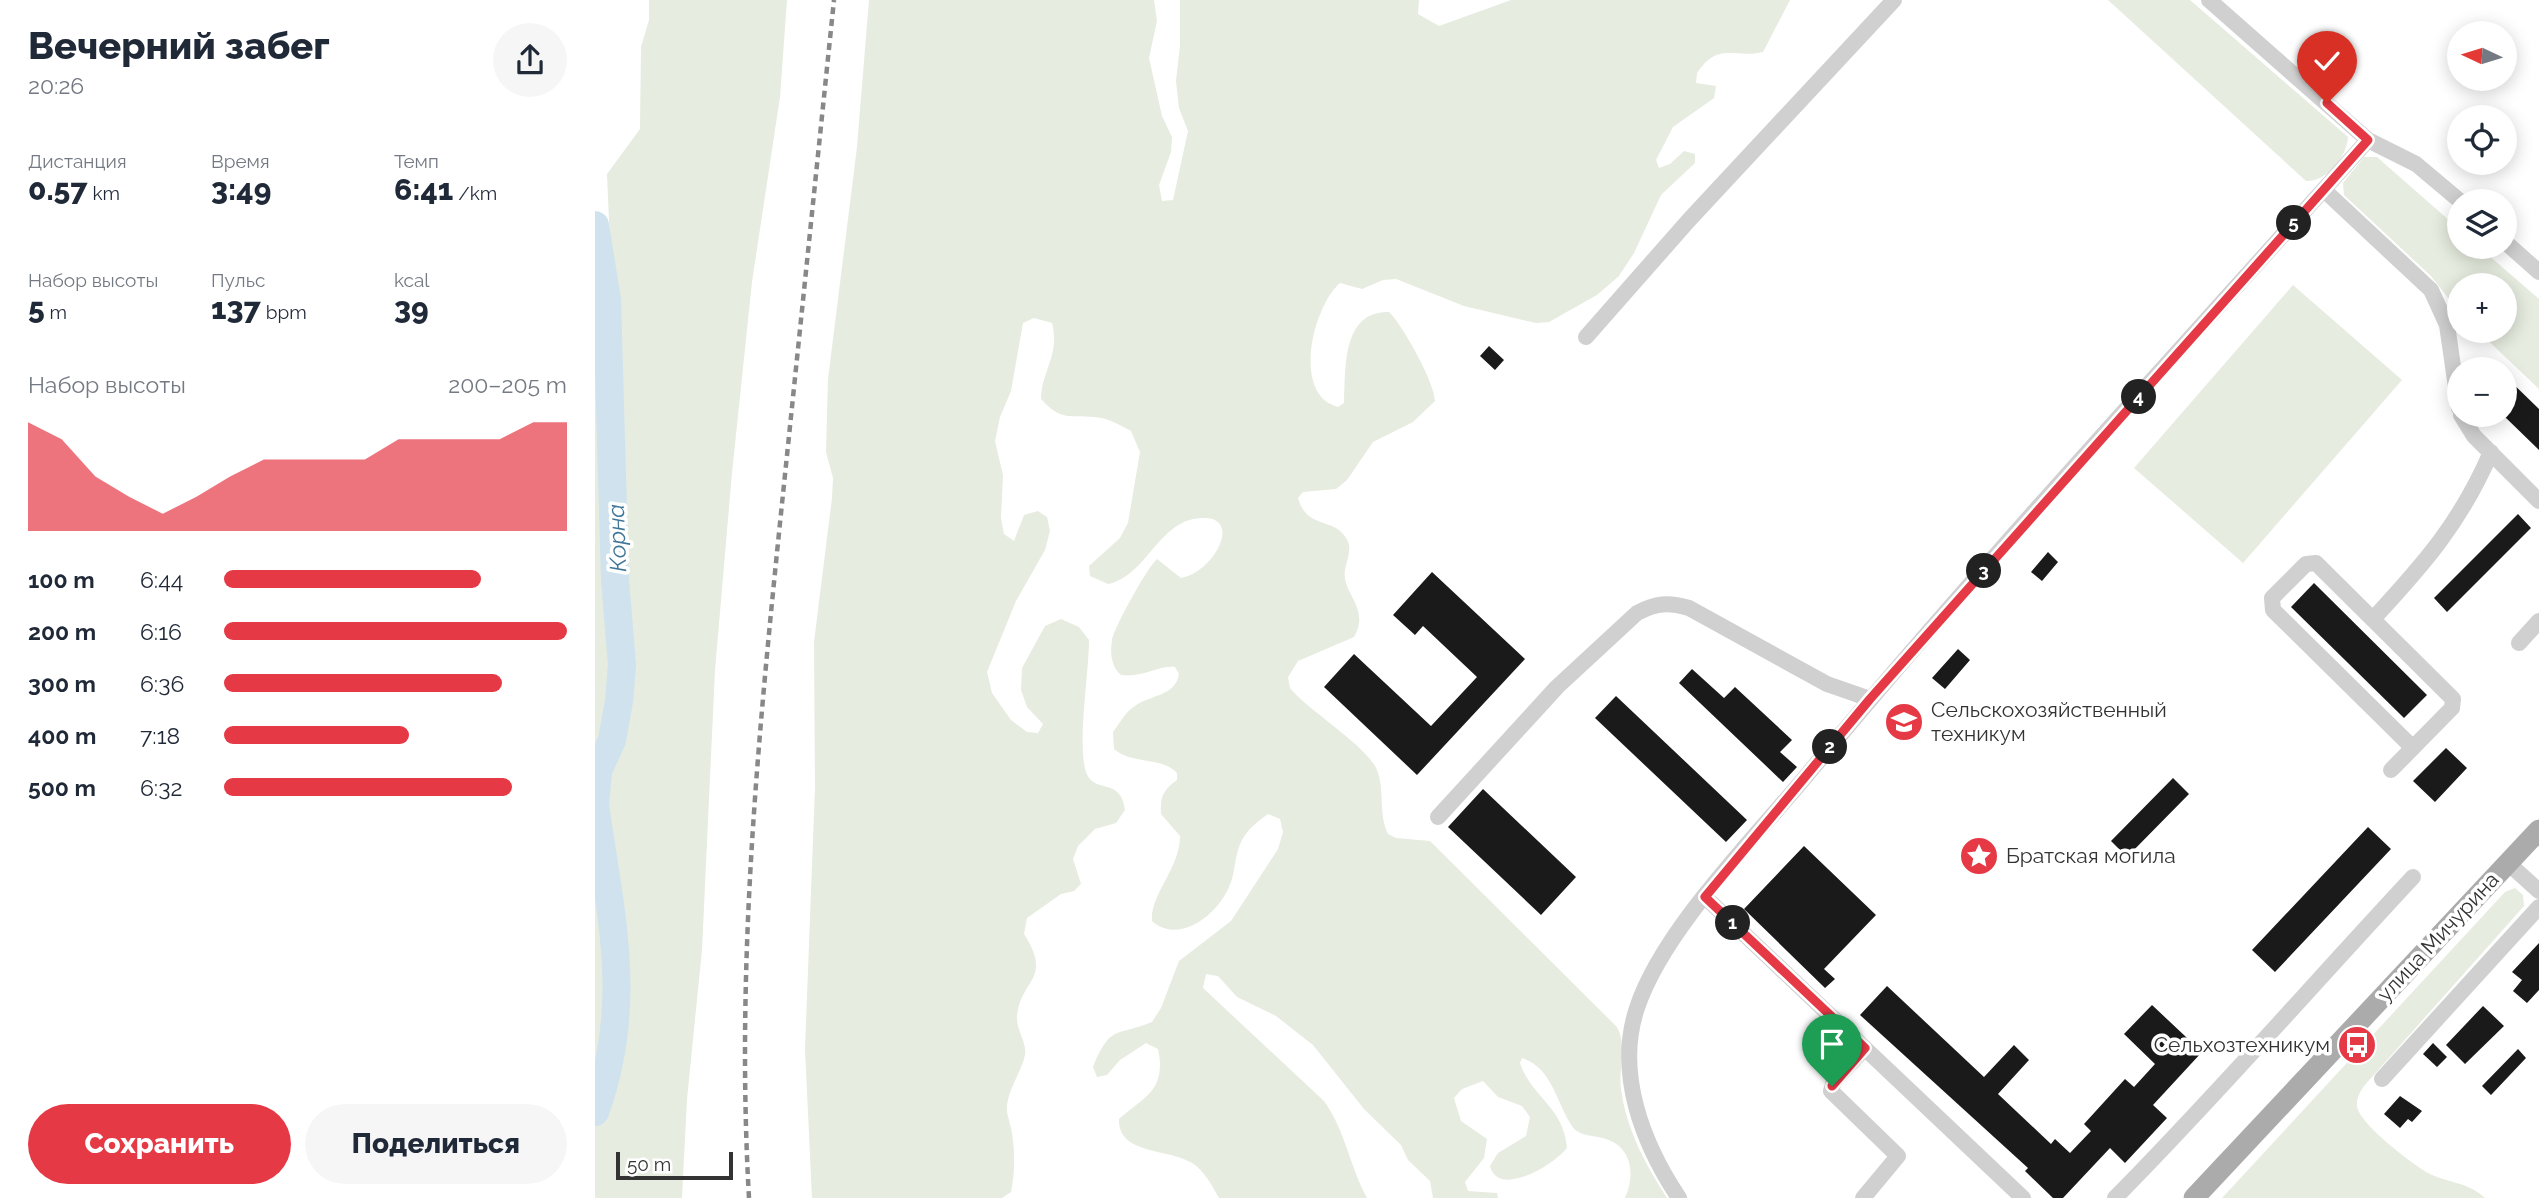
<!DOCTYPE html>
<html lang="ru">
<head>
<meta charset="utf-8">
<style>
	body { margin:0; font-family:Raleway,sans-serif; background:#f6f6f7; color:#1f2937; height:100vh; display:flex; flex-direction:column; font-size:26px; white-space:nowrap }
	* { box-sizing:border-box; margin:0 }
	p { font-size:23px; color:#747a83 }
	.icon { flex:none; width:38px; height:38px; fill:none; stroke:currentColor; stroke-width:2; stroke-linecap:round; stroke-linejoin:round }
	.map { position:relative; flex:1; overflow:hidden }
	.drawer { display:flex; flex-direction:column; background:#fff; width:595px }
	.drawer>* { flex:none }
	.needle { width:46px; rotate:274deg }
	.tools { position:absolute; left:1852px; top:21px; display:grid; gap:14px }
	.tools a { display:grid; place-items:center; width:70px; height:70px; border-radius:50%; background:#fff; box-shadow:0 4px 18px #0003; font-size:35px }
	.scale { position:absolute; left:21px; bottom:18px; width:117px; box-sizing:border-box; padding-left:7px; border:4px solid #333; border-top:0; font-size:19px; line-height:24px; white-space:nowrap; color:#333; -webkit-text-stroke:5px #fff; paint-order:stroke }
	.pin { position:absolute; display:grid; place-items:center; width:60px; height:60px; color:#fff; margin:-72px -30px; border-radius:50% 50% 50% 0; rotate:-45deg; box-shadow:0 0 7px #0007 }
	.pin .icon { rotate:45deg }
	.km { position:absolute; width:35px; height:35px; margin:-18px; border-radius:50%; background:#222; color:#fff; font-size:19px; line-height:35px; text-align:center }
	.round { display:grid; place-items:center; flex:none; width:74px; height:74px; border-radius:37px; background:#f6f6f7 }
	.overview { display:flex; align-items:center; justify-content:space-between; height:119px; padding:0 28px }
	h1 { font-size:38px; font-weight:800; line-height:52px }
	.stats { display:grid; grid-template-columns:repeat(3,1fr); gap:10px; height:119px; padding:7px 28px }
	.stats div { display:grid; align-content:center }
	.stats b { font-size:30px; font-weight:800 }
	.stats small { font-size:19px; font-weight:400 }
	.stats p { font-size:19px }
	.chart { height:196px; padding:14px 28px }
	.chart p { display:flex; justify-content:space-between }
	.chart svg { width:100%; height:126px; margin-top:7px; fill:#e63946; opacity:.7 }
	.cta { display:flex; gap:14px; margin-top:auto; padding:14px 28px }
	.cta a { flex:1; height:80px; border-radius:42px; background:#e63946; color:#fff; font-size:28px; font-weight:800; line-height:80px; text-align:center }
	.cta a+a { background:#f6f6f7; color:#1f2937 }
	ul { padding:0 28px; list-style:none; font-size:23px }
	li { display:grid; grid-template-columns:112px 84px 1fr; align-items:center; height:52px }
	li i { height:18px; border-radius:9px; background:#e63946 }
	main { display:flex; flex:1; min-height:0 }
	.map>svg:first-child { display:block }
</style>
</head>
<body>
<main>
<section class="drawer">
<div class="overview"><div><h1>Вечерний забег</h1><p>20:26</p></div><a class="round"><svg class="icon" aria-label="share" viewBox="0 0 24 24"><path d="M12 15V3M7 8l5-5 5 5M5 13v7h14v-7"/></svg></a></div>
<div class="stats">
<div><p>Дистанция</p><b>0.57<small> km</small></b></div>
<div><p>Время</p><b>3:49</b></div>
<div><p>Темп</p><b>6:41<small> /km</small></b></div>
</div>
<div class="stats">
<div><p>Набор высоты</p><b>5<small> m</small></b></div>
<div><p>Пульс</p><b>137<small> bpm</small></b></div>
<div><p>kcal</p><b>39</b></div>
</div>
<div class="chart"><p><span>Набор высоты</span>200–205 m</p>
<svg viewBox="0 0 160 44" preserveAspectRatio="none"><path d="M0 44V6L10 12L20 25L30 32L40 38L50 32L60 25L70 19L80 19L90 19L100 19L110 12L120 12L130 12L140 12L150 6L160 6V44z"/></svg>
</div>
<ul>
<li><b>100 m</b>6:44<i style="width:75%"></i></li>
<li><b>200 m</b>6:16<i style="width:100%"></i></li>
<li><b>300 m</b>6:36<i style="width:81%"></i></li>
<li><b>400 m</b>7:18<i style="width:54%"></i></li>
<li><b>500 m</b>6:32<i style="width:84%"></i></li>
</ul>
<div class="cta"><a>Сохранить</a><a>Поделиться</a></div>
</section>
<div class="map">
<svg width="1944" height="1198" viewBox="0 0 1944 1198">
	<rect width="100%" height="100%" fill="#fff"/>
	<path fill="#e6ecdf" d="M54,0h138l-7,97 -28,185 -20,191 -17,197 -13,280 -15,149 -5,99h-87v-863l6,-7 11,-38 -5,-116 33,-45 1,-82 8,-27z
		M274,0h285l3,21 -8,37 13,58 10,21 -1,15 -12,33 3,16 11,-1 15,-69 -9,-23 -3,-27 4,-35v-46h239l-1,14 21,12 72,-26h279l-27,52c-30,7 -44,-11 -66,21l-1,10 20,3 -2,12 -41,29 -17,33 3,8 11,-4 14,-13 11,3v9l-34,32 -27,58 -15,23 -22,19 -48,27 -13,1 -72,-17 -68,-27 -13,1 -21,9 -22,-6c-27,23 -49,112 -2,124l6,-4c2,-33 -3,-92 45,-91 13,12 46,71 46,89l-22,21 -40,20 -26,38 -11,9 -33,3 -5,6c9,32 36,19 48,40 7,10 1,21 -1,32 -4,23 26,38 9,67l-56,24 -10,16 2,11c20,24 77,58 87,82 8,20 1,43 11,64l8,4 34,3 186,185c12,17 2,43 5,63 5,40 25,76 46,109h-42c10,-22 8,-50 -19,-59 -11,-4 -27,-2 -34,-13 -16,-24 -20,-59 -50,-68l-2,5c12,35 44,44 47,85 -14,18 -69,50 -77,18l8,-13 28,-17 4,-19 -8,-11 -24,-9 -15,-16 -21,8 -8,9 7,23 26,18 -3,19 -19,24 3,9 29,2 1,5h-65l-3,-17 -22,-21 -7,-15 -37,-36 -51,-64 -37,-29 -39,-19 -19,-21 -12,-2 -3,14 121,113c21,29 26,66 43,97h-148c-7,-12 -14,-27 -27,-35 -25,-15 -74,-8 -73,-44 25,-22 48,-29 39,-70l-12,-6 -26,17 -13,15 -10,2 -4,-10c18,-43 22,-30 59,-45l9,-14 18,-47 52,-40 47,-72 5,-17 -3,-13 -12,-5c-10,7 -20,15 -26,26 -8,15 -6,32 -13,47 -12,28 -50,58 -77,34 -2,-27 28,-52 28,-85l-19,-22c-1,-17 2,-24 16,-34v-7c-16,-17 -45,-8 -63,-24l-1,-17c7,-9 12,-20 22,-26 15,-11 41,-10 44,-32l-4,-7c-16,-2 -32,11 -54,8 -10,-9 -11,-22 -9,-35 3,-14 35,-72 45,-81l24,19c32,-5 62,-60 23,-60 -45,-1 -56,58 -96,66l-18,-8 -1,-10 31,-28 8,-15 12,-71 -9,-21c-11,-6 -23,-13 -36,-14 -27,-2 -34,4 -54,-18 1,-30 19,-43 11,-76l-18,-5 -11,5 -12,68 -11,26 -5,24 8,34 -2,43 3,16 10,7 10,-26 14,-4 9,6 3,14 -5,19 -29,51 -29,71 5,21 19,27 16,12 11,1 5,-9 -16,-17 -6,-17 1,-22 23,-42 16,-7 18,8 10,13c0,33 -12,104 -3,132 8,23 35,4 39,38l-9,13 -21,6 -17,17 -5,13 8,25 -7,7 -13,3 -34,24 -3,16c30,47 -5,45 -7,84 0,13 10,25 8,37 -4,18 -16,32 -18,51 -1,9 4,18 5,27 3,20 3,39 -1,59l-9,6h-190l-7,-149 10,-261 -1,-146 18,-144 1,-20 -7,-26 2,-73 29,-232z
		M1513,0h82l158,137c-1,20 -22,45 -42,44z
		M1769,157h13l82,72v18h20l60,52v90l-61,-58h26v-46h-45v27l-28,-36 -87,-81 -1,-12z
		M1698,285l109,95 -159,183 -109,-95z
		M1920,888l8,7 1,11 -160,180c-4,6 -8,13 -7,21 4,18 56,58 73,67 21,10 36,7 55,24h-263l283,-306z"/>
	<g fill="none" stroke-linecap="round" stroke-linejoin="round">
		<path stroke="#cfe2ee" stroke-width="28" d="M0,225l12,75 8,280 7,85 -3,36 -7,39 -14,31 -3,35
			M0,806c16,109 39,199 0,306"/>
	</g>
	<path fill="#1a1a1a" d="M894,346l15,14 -9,10 -15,-14z
		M1909,375l35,34v41l-35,-34z
		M1923,514l13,14 -84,84 -13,-14z
		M1453,552l10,10 -16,19 -11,-9z
		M837,572l93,87 -108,116 -93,-88 30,-33 77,72 46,-49 -54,-51 -8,9 -22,-20z
		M1719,583l113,112 -23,23 -113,-111z
		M1363,649l12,11 -25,29 -13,-11z
		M1097,669l32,29 11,-11 57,53 -12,12 17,15 -14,15 -104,-99z
		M1021,696l131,124 -21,22 -131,-124z
		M1851,748l21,20 -32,34 -22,-21z
		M1578,778l16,16 -62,63 -16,-16z
		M888,789l93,88 -35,38 -93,-88z
		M1773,827l23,22 -116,123 -23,-22z
		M1209,846l72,69 -52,54 11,10 -10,9 -81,-79z
		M1944,943v47l-12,13 -14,-12 9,-11 -10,-8z
		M1292,986l97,91 30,-32 15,15 -31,34 53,50 4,-5 15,14 21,-22 -7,-7 41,-45 9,8 21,-23 -31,-30 28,-29 50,47 -49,53 14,13 -42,45 -15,-15 -47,50h-10l-28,-27 3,-3 -168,-153z
		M1888,1006l21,20 -39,38 -19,-19z
		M1838,1043l14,14 -10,10 -14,-13z
		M1923,1049l8,9 -35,37 -9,-9z
		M1805,1096l22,15 -10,11 -4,-3 -8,9 -16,-14z"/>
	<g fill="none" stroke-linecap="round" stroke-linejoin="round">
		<path stroke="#d0d0d0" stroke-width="16" d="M1614,0l159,140 48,24 44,37
			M1729,190l107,100 16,35 12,83
			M1909,241l35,31
			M991,337l103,-117 205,-220
			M1866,415l13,21 65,65
			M1778,619c51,-55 88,-97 118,-167
			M1924,643l20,-22
			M1796,770l61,-62 1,-9 -137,-136 -10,1 -34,34 1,12 140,138
			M843,817l119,-130 80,-74c19,-10 31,-11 52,-5l138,76 43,15
			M1913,863l31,28
			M1110,897l318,301
			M1787,1079l157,-172
			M1084,1198c-36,-54 -64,-125 -42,-190 25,-77 117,-169 170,-233 180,-217 373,-424 561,-635
			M1268,1198l35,-42 -67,-65 3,-10 31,-33
			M1520,1198c103,-104 198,-214 298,-321"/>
		<path stroke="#ababab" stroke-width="21" d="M1599,1198l345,-368"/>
		<path stroke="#888" stroke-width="4.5" stroke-dasharray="7 5" stroke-linecap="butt" d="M154,1198c-13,-227 8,-450 31,-675 18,-174 36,-349 54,-523"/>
	</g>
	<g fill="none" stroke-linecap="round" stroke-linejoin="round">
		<defs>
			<path id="route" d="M1237,1086l33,-38 -160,-151 165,-198 498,-559 -41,-37"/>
		</defs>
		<use href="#route" stroke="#fff" stroke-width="14"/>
		<use href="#route" stroke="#e63946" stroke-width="9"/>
	</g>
	<defs>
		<symbol id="university-disc" viewBox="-11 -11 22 22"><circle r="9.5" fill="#e63946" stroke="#fff"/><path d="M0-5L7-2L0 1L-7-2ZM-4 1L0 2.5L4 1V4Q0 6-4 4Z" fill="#fff"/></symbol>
		<symbol id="sight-disc" viewBox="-11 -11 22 22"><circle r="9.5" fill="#e63946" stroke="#fff"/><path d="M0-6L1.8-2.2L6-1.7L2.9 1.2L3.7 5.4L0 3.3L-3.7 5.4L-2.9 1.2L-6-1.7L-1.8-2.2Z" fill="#fff"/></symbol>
		<symbol id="bus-disc" viewBox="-11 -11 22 22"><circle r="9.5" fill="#e63946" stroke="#fff"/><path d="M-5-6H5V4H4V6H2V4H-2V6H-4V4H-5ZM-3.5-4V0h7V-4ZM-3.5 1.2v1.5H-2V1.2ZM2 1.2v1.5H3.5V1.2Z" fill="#fff"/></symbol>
	</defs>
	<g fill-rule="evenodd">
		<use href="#university-disc" x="1287" y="700" width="44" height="44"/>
		<use href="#sight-disc" x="1362" y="834" width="44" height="44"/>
		<use href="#bus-disc" x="1740" y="1023" width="44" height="44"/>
	</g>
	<g text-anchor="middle" stroke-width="7" stroke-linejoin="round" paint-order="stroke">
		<g font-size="21" fill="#333" stroke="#fff" text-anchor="start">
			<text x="1336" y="717">Сельскохозяйственный<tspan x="1336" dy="24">техникум</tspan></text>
			<text x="1411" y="863">Братская могила</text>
			<text x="1735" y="1052" text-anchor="end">Сельхозтехникум</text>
		</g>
		<g font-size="21" fill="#333" stroke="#fff">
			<text transform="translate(1843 937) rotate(-47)" y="7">улица Мичурина</text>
		</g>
		<g font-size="23" font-style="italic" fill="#3f7597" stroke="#fff">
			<text transform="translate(22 538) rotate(-92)" y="8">Корна</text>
		</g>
	</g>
</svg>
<div class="tools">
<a><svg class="needle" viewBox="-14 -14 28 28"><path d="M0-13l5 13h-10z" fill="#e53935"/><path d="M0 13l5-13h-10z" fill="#747a83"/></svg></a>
<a><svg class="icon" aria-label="locate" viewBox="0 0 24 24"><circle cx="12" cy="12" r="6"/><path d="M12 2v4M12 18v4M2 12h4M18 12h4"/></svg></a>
<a><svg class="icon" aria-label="layers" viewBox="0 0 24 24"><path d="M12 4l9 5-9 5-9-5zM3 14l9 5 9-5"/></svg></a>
<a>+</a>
<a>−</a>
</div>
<div class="scale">50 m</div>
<div class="pin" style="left:1237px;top:1086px;background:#1e9e55"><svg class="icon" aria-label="arrive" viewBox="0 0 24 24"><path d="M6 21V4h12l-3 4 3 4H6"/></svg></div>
<div class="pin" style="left:1732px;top:103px;background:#d93025"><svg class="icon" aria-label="check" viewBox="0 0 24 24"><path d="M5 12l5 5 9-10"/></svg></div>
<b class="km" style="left:1138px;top:923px">1</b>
<b class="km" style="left:1235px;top:747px">2</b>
<b class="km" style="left:1389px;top:571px">3</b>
<b class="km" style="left:1544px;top:397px">4</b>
<b class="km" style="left:1699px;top:223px">5</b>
</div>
</main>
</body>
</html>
